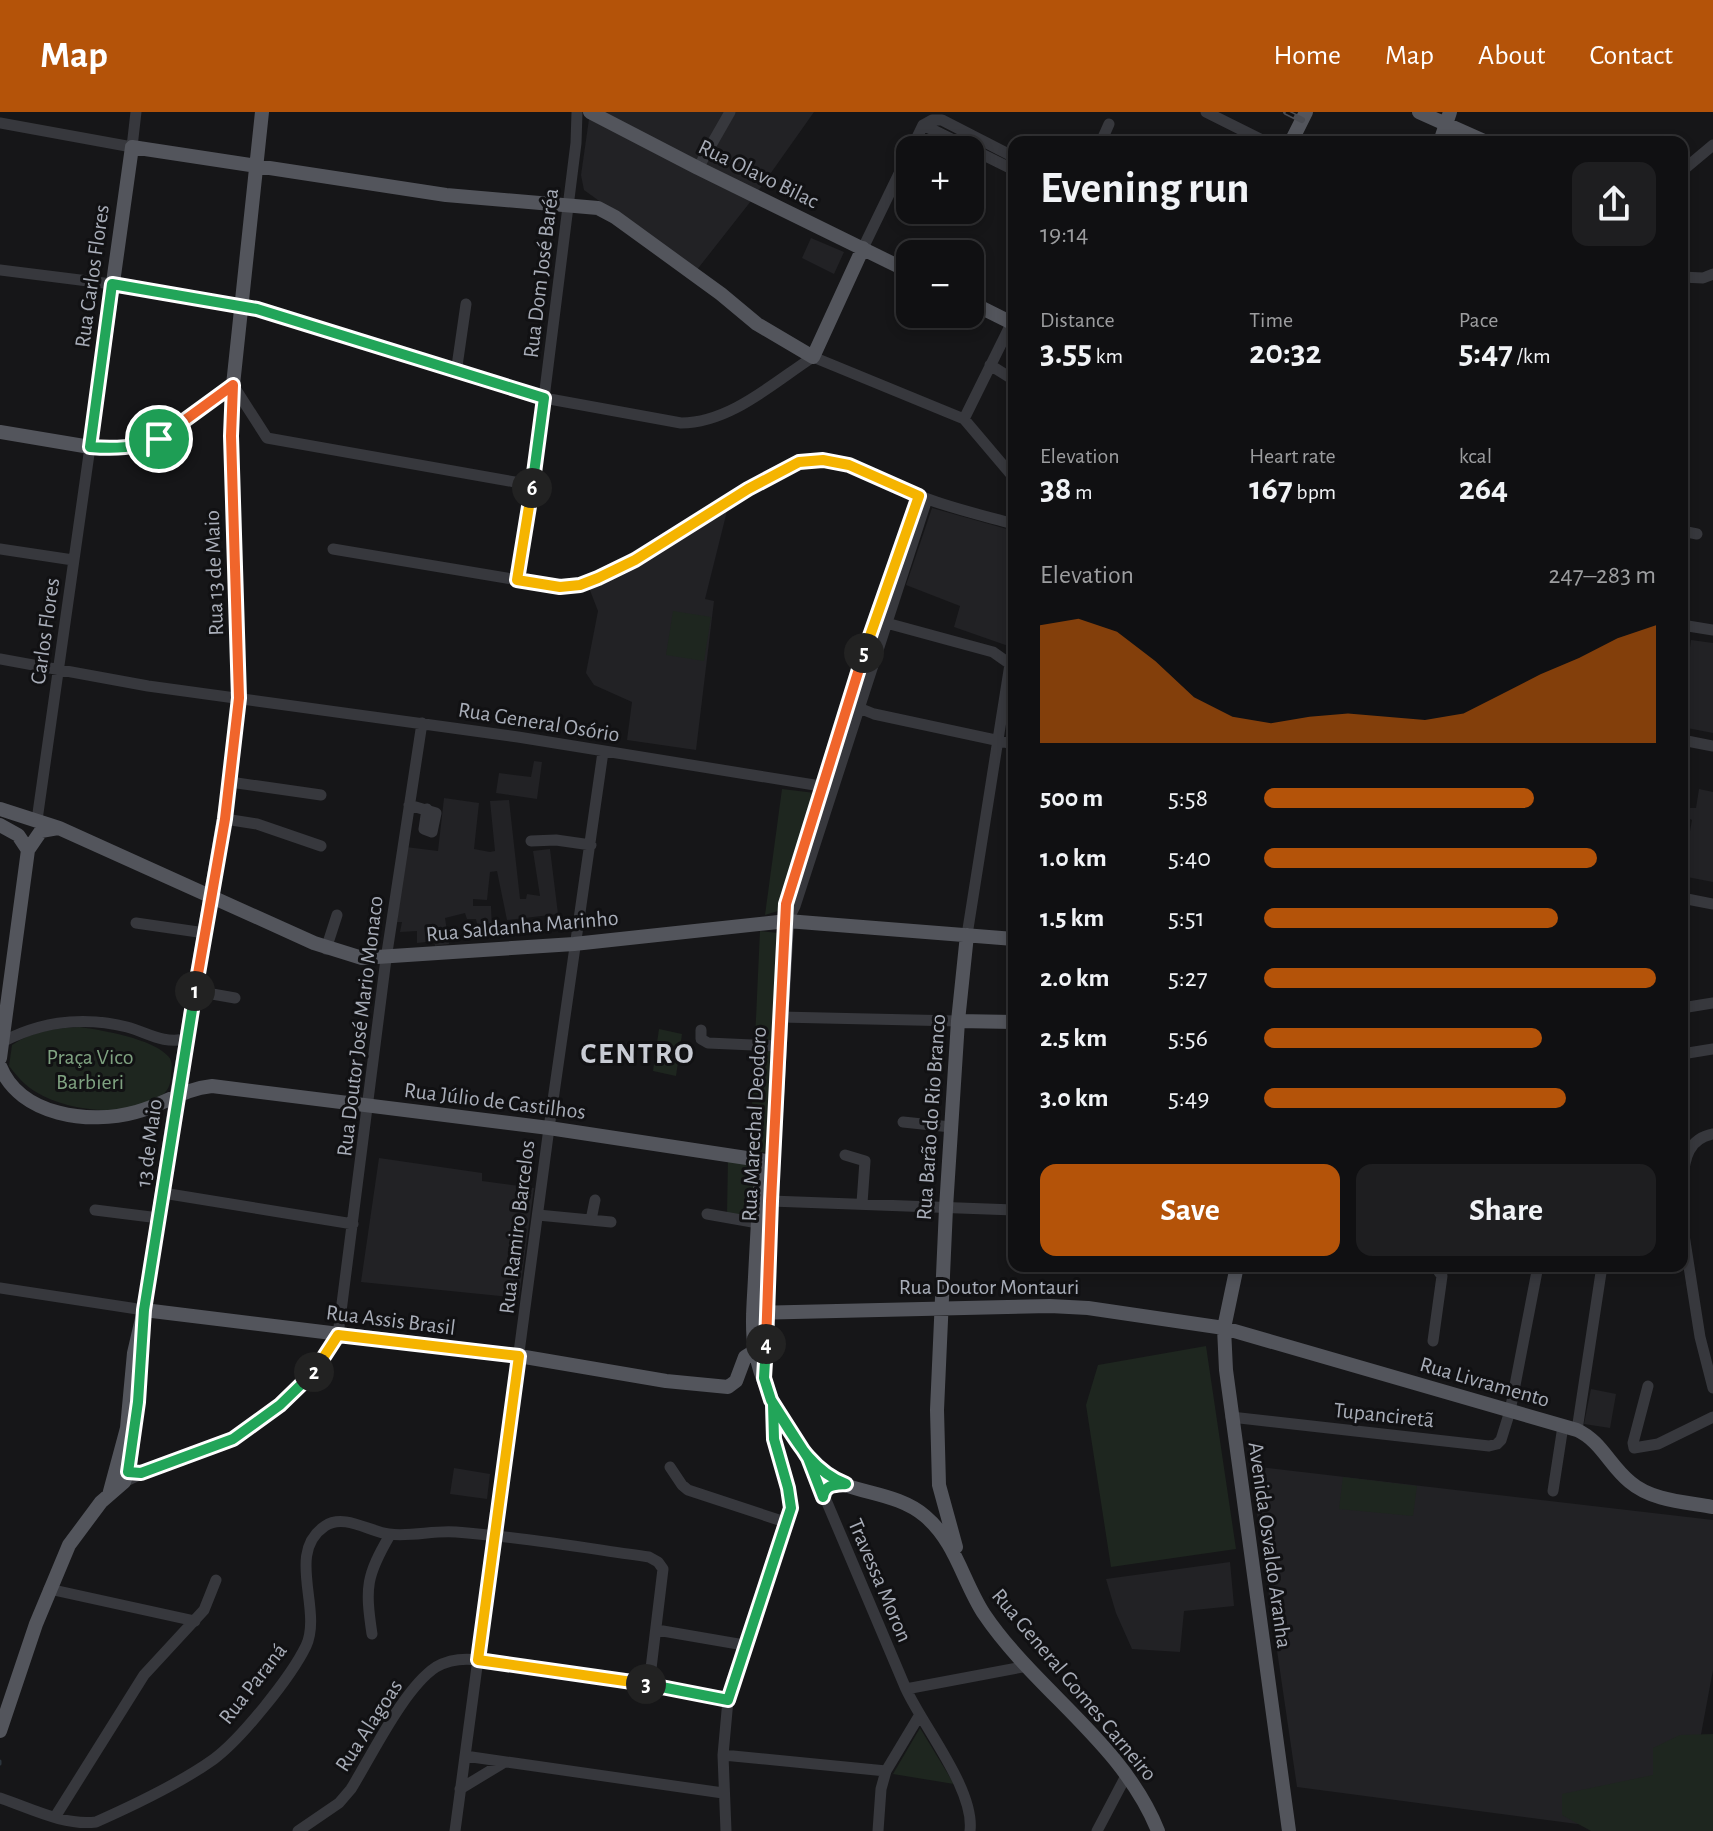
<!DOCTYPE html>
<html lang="en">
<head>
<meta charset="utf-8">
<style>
	body { margin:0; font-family:"Alegreya Sans",sans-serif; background:#1e1e20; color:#f1f3f6; height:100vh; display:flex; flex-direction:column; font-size:30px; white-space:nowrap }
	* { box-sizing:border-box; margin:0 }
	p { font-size:26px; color:#9c9d9f }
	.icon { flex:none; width:44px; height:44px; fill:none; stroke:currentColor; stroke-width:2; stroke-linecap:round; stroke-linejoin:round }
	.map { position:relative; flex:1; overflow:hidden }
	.details { position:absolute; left:1008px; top:24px; width:680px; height:1136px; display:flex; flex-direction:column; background:#101012; border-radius:16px; box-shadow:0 4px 12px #0003,0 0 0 2px #303032 }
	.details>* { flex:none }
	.controls { position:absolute; left:896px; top:24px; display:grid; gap:16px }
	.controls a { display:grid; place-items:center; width:88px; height:88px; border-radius:16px; background:#101012; box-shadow:0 4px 12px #0003,0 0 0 2px #303032; font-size:40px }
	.pin { position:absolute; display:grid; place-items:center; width:68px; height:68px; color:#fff; margin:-34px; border:4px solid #fff; border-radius:50%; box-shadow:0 2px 8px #0007 }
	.km { position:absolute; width:40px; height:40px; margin:-20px; border-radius:50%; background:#222; color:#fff; font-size:22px; line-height:40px; text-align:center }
	.round { display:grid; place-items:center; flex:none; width:84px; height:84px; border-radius:16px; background:#1e1e20 }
	.head { display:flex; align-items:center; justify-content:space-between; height:136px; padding:0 32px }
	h1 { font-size:44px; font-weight:600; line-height:60px }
	.figures { display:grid; grid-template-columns:repeat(3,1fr); gap:12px; height:136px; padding:8px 32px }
	.figures div { display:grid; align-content:center }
	.figures b { font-size:34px; font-weight:600 }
	.figures small { font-size:22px; font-weight:400 }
	.figures p { font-size:22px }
	.chart { height:224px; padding:16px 32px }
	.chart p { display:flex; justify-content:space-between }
	.chart svg { width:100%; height:144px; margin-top:8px; fill:#b45309; opacity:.7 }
	.cta { display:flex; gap:16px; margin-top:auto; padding:16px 32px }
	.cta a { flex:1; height:92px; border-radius:16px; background:#b45309; color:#fff; font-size:32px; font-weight:600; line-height:92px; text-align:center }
	.cta a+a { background:#1e1e20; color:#f1f3f6 }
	ul { padding:0 32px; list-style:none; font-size:26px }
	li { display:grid; grid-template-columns:128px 96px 1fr; align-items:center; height:60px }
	li i { height:20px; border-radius:10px; background:#b45309 }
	header { display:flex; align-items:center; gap:48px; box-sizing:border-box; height:112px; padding:0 40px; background:#b45309; color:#fff }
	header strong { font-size:38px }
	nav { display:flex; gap:44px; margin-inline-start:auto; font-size:28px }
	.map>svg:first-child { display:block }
</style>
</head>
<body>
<header>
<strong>Map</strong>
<nav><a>Home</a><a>Map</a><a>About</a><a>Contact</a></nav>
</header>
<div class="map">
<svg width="1713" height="1719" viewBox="0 0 1713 1719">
	<rect width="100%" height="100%" fill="#161618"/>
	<path fill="#222225" d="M590,0h224l-63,89 -55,70 -112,-81 -3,-15z
		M811,126l33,14 -10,22 -32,-16z
		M732,379l-27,108 9,2 -18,149 -69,-10 5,-38 -38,-17 -8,-12 12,-62 -12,-31z
		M932,396l82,23v117l-60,-21 6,-21 -54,-21z
		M1691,528l22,3v90l-31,-6v-21z
		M534,649l8,1 -5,37 -41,-6 3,-20 32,4z
		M1699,677l14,3v90l-31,-6 10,-56 -6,-3 2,-9h8z
		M444,686l35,5 -5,46 16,3 5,-1 -5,-50 19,-1 11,99h6l1,-5 13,2 -7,-45 17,-2 8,65 -51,6 -10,-49 -7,1 -3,28 -14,-1v7h18l1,26 -13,1 -3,-14h-9l-2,-6 -20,5 4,26 -14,2 -1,-5 -17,2v-12l-17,1 2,-10h-5l9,-75 32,4z
		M379,1046l103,15v8l52,7 -15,110 -158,-16z
		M1591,1277l25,5 -6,34 -26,-4z
		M1250,1354l463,54v150l-30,161h-52l-334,-44z
		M454,1356l36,6 -3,25 -37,-5z
		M1230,1450l4,44 -50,5 -4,41 -48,-3 -16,-36 -10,-34z"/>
	<path fill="#1e261f" d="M673,499l38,6 -7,44 -38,-6z
		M782,677l33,4 -37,118 -13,4z
		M760,819l18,2 -9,220 -19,-3z
		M80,915c22,3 73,12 88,29 5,5 4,12 3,18 0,8 -2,17 -10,22 -32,22 -93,16 -125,-4 -11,-6 -19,-16 -27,-26l3,-21c20,-14 44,-17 68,-18z
		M659,917l23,5 -6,42 -23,-5z
		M728,1046l30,4 -4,58 -27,-5z
		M1206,1234l30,203 -125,18 -25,-162 12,-40z
		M1343,1365l74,9 -4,30 -74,-7z
		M920,1616l34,56 -61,-10z
		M1713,1622v97h-122l-29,-16v-21l91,-19v-27l27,-13z"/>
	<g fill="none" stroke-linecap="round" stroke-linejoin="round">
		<path stroke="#2c353c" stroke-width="3" d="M0,1649v3"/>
		<path stroke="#37383d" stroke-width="11" d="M1206,0l60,30
			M0,11l132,24 4,-35
			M923,13l91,45
			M923,13l9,-5h10l72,37
			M1101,30l8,-18
			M911,38l12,-25
			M698,56l32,-56
			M1682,59l31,-26
			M863,136l47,-97
			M0,158l112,14 145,25 287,89 137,25c49,0 92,-40 132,-66l151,62 50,59
			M1682,165l21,1 10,-4
			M990,253l24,15
			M456,261l10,-69
			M964,307l50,-101
			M1682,419l15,3
			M0,437l73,11
			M333,437l227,38 20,-2 55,-25 145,-89c55,-26 95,9 145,27 29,11 60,18 89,26
			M517,468l27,-182 32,-255 1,-31
			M879,509l114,31 17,12 -43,271
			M1682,513l31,5
			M0,547l148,27 370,51 315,51
			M858,592l1,4 15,6 140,30
			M1682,628l31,6
			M230,670l91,13
			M409,693l27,8 -4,19 -8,-3 3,-20
			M225,707l32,5 64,22
			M37,708l53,-373c16,1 33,3 50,0 35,-9 63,-43 93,-62l34,53 265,47
			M531,729l25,-1 35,5
			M1682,786l31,6
			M788,808l7,-14 132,-407
			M787,809l-1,-17c42,-137 84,-274 133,-408
			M136,811l69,10
			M326,837l11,-34
			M195,879l40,7
			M1682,896l31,-5
			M780,905l178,4
			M701,918v9l7,4 70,3
			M2,930c40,-21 81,-26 125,-15 22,6 35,17 59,12
			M1682,942l31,-5
			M903,1010l48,5
			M845,1043l20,6 -3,42
			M1682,1069c3,-23 6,-42 31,-47
			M163,1081l190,31
			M771,1089l243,9
			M95,1098l64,8
			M707,1102l51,9
			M538,1103l73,7
			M591,1108l4,-20
			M1682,1110l18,115 13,51
			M1424,1154l13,3 5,7 -9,65
			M0,1176l144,22
			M1648,1274l-15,57 1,5 24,-4 55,-27
			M1231,1305l258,29 8,-2 4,-4 9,-29 28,-145
			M1577,1318l25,-164
			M809,1348l97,229c18,39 69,101 64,142
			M670,1355l12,18 6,5 100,33
			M124,1370l43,-20 66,-23 21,-13 26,-21 38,-37 20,-33 48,-376 36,-236
			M1553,1379l10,-65
			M49,1477l146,32
			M657,1518l87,15
			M372,1522c-7,-47 -6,-58 18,-99
			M906,1577l122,-23
			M723,1643l163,16
			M465,1644l258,37
			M460,1677l43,-26
			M0,1686c30,10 64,28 96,24 36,-16 86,-40 118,-63 27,-20 77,-82 92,-113 17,-37 -21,-93 19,-120 19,-13 45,6 64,8 22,3 45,-4 67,-2 65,5 129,16 193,25l9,5 5,7 -14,116
			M55,1705l89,-142 60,-65 12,-30
			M298,1719l41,-28 12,-14c21,-34 53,-101 85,-122 14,-8 27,-9 42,-7l171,25 79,15
			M455,1719l94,-703 54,-376
			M726,1719l-3,-76 5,-55 63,-192 -3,-20 -14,-49 -1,-35
			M878,1719l3,-42 5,-18 33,-55
			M1097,1719l30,-57"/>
		<path stroke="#53555c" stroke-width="14" d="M590,0l108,56 212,104
			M1419,0l67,30
			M1291,30l15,-30
			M1440,30l10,-30
			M970,190l44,22
			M0,320l90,15 42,-300 314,48 152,13 17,9 106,77 36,30 56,33 50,-109
			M0,697l59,19 255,115 48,15 212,-14 213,-23 227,18
			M0,713l18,10 10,15
			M958,909l56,1
			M0,946l28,-208 13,-19 17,-3
			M0,954c20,50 90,59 136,46 28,-7 46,-23 76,-26l337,42 224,34
			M762,1049c-3,39 -5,77 -7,116 -1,23 -4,49 0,72 5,31 20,58 36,83 10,16 20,30 34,42 26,21 69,16 100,42 31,26 38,66 59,98 52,77 139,129 174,217
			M1237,1154l-13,62 2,42 63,461
			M144,1198l375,46 147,25 62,6 8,-6 9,-24 21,-13
			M753,1201l297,-7 38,2 136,20 353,102c24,11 33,36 53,52 22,19 56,20 83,25
			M766,1242l5,-153 16,-280
			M109,1383l18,-67 7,-75 10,-43 33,-216 53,-312 9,-84 -8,-262 2,-51 29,-273
			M956,1435l-17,-62 -2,-75 9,-202 12,-187 9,-86
			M0,1619l36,-107 33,-79 32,-43 23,-20 6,-18 4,-30"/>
		<defs>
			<path id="rail" d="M1286,0l16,8"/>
		</defs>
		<use href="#rail" stroke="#4a4c52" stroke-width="6"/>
		<use href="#rail" stroke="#111113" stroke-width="3" stroke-dasharray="9" stroke-linecap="butt"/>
	</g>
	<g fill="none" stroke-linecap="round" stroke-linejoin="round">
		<defs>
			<path id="split-1" d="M159,327l74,-54 -2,51 8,262 -14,121 -30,172"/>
			<path id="split-2" d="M195,879l-51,319 -6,92 -10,70 13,1 92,-34 47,-34 34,-33"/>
			<path id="split-3" d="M314,1260l24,-37 181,21 -41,304 168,24"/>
			<path id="split-4" d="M646,1572l82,16 63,-192 -3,-20 -14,-49 -1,-35c20,31 36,66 73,80 -11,1 -21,0 -23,13l-15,-39 -37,-58 -7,-22 2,-34"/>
			<path id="split-5" d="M766,1232l5,-143 15,-297 78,-251"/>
			<path id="split-6" d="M532,376l-15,92 43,7 20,-2 18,-7 37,-18 113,-71 51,-27 24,-2 26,5 70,31 -55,157"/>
			<path id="split-7" d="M159,327c-24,9 -44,10 -69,8l22,-163 145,25 287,89 -12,90"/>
		</defs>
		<use href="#split-1" stroke="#fff" stroke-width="16"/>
		<use href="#split-2" stroke="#fff" stroke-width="16"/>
		<use href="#split-3" stroke="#fff" stroke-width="16"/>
		<use href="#split-4" stroke="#fff" stroke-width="16"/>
		<use href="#split-5" stroke="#fff" stroke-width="16"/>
		<use href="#split-6" stroke="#fff" stroke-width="16"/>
		<use href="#split-7" stroke="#fff" stroke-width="16"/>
		<use href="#split-1" stroke="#f0652b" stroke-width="10"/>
		<use href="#split-2" stroke="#22a559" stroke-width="10"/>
		<use href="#split-3" stroke="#f5b400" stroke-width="10"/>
		<use href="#split-4" stroke="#22a559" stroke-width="10"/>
		<use href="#split-5" stroke="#f0652b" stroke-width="10"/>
		<use href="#split-6" stroke="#f5b400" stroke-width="10"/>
		<use href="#split-7" stroke="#22a559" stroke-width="10"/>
	</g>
	<g text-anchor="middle" stroke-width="6" stroke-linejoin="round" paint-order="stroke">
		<g font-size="22" fill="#a8adb8" stroke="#111113">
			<text transform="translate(759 61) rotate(26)" y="8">Rua Olavo Bilac</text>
			<text transform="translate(540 161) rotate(-83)" y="8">Rua Dom José Baréa</text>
			<text transform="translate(91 164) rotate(-82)" y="8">Rua Carlos Flores</text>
			<text transform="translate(213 461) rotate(-92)" y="8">Rua 13 de Maio</text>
			<text transform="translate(44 519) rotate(-82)" y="8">Carlos Flores</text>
			<text transform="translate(539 609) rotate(9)" y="8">Rua General Osório</text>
			<text transform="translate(522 813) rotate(-5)" y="8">Rua Saldanha Marinho</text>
			<text transform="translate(359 914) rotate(-83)" y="8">Rua Doutor José Mario Monaco</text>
			<text transform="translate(495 988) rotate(7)" y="8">Rua Júlio de Castilhos</text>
			<text transform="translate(930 1005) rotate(-86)" y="8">Rua Barão do Rio Branco</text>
			<text transform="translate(753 1012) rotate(-87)" y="8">Rua Marechal Deodoro</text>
			<text transform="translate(148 1031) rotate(-82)" y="8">13 de Maio</text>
			<text transform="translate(516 1115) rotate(-83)" y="8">Rua Ramiro Barcelos</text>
			<text x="989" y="1182">Rua Doutor Montauri</text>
			<text transform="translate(391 1207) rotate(7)" y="8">Rua Assis Brasil</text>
			<text transform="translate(1485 1269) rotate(16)" y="8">Rua Livramento</text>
			<text transform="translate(1384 1302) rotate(6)" y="8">Tupanciretã</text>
			<text transform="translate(1271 1433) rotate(82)" y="8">Avenida Osvaldo Aranha</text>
			<text transform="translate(881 1468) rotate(67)" y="8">Travessa Moron</text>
			<text transform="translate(252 1571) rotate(-52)" y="8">Rua Paraná</text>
			<text transform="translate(1075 1572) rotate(50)" y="8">Rua General Gomes Carneiro</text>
			<text transform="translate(368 1613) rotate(-57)" y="8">Rua Alagoas</text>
		</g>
		<g font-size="22" fill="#7fa381" stroke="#111113">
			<text x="90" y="952">Praça Vico<tspan x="90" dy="25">Barbieri</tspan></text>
		</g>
		<g font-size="30" font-weight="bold" letter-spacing="2" fill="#c9ccd4" stroke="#111113">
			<text x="638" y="951">CENTRO</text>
		</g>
	</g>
</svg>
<div class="controls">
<a>+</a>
<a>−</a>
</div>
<div class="pin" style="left:159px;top:327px;background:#1e9e55"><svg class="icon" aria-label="arrive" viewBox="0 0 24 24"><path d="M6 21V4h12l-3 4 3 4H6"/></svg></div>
<b class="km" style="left:195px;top:879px">1</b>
<b class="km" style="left:314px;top:1260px">2</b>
<b class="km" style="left:646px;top:1572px">3</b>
<b class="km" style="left:766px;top:1232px">4</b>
<b class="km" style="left:864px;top:541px">5</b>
<b class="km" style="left:532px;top:376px">6</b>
<section class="details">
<div class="head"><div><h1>Evening run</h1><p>19:14</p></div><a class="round"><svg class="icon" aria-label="share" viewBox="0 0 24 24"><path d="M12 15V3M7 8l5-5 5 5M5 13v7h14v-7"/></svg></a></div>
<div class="figures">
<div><p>Distance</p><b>3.55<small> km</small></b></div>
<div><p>Time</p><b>20:32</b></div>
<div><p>Pace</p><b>5:47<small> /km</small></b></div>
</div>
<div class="figures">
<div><p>Elevation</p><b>38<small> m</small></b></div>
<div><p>Heart rate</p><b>167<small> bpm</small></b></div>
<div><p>kcal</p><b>264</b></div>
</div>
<div class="chart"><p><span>Elevation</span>247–283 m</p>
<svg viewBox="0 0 160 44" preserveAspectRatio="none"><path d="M0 44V8L10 6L20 10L30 19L40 30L50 36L60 38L70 36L80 35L90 36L100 37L110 35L120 29L130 23L140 18L150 12L160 8V44z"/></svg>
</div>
<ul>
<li><b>500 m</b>5:58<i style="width:69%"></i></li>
<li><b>1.0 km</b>5:40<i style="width:85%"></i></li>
<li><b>1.5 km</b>5:51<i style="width:75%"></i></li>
<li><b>2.0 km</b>5:27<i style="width:100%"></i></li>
<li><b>2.5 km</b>5:56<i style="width:71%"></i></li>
<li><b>3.0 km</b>5:49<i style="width:77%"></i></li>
</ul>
<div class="cta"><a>Save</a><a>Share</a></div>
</section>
</div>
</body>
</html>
